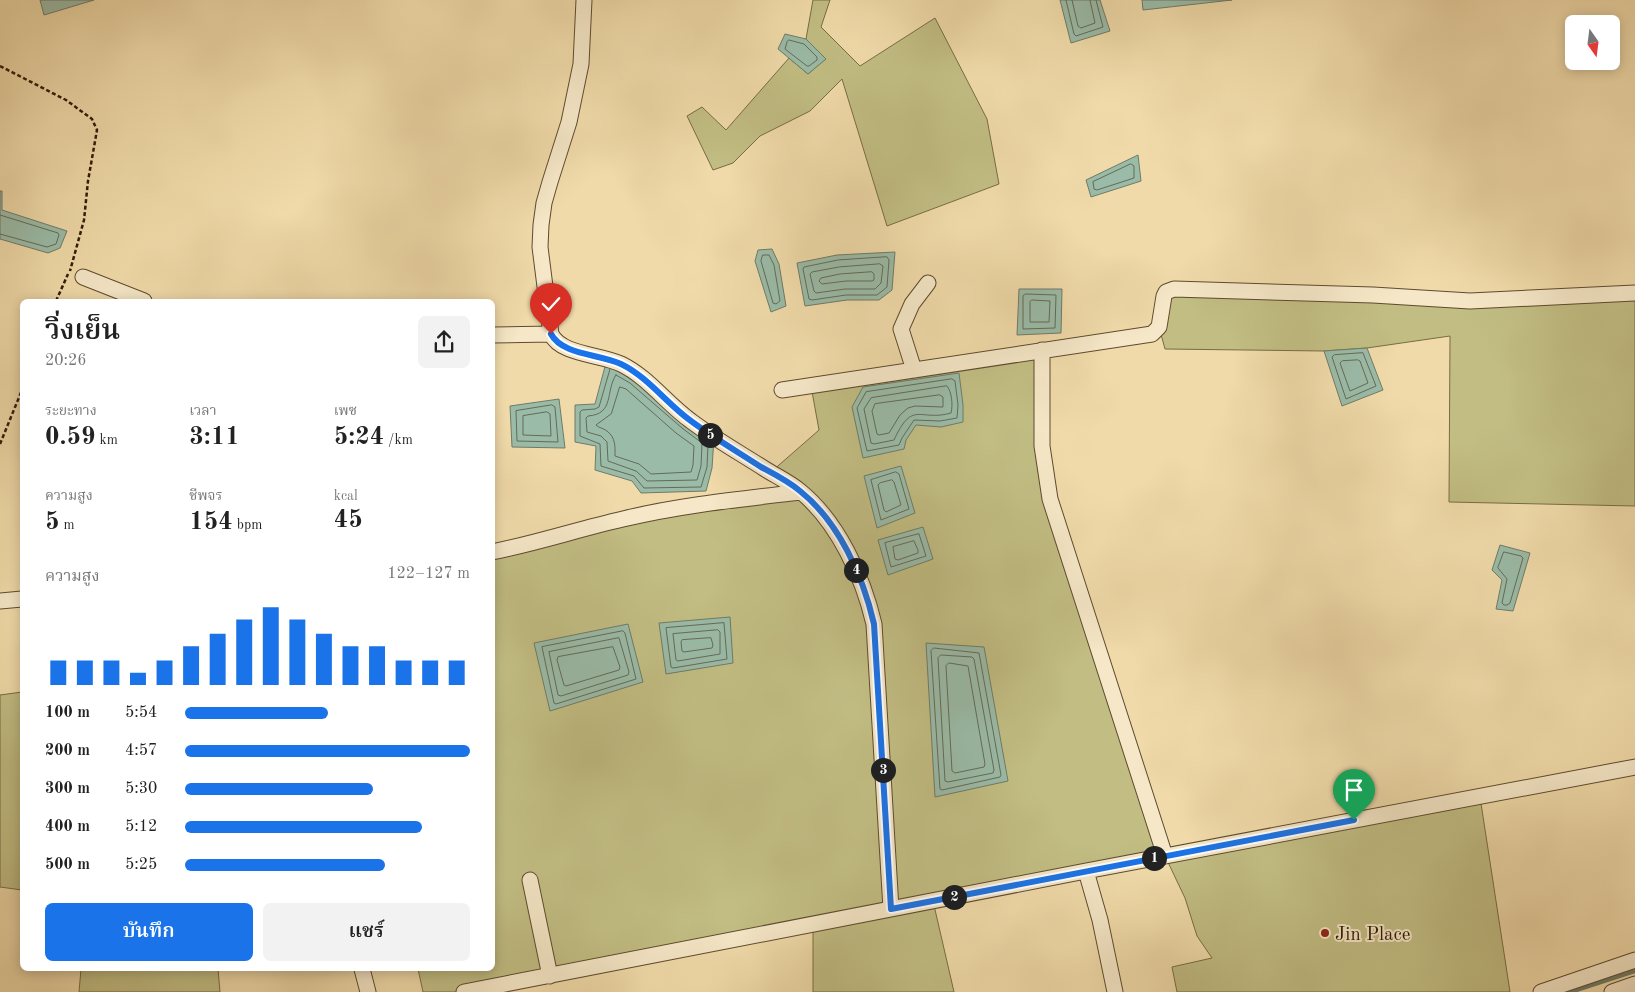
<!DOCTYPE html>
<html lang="th">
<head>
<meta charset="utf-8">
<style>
	body { margin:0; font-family:"Old Standard TT","Noto Serif Thai",serif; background:#f2f2f2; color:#222; height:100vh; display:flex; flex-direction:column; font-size:19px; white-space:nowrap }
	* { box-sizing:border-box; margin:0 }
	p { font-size:16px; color:#767676 }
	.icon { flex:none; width:28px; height:28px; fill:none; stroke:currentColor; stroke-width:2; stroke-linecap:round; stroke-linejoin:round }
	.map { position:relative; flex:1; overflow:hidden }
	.side { position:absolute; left:20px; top:299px; width:475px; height:672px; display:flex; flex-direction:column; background:#fff; border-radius:8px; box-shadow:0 2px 12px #0003 }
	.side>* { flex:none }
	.needle { width:32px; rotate:166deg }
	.fabs { position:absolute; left:1565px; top:15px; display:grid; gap:10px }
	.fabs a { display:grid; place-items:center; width:55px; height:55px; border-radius:8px; background:#fff; box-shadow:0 2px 12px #0003; font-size:25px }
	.pin { position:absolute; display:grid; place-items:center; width:42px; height:42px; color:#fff; margin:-51px -21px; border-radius:50% 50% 50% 0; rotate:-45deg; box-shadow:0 0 5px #0007 }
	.pin .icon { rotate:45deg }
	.km { position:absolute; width:25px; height:25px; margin:-12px; border-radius:50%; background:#222; color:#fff; font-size:14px; line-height:25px; text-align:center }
	.round { display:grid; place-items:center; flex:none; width:52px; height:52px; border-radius:8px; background:#f2f2f2 }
	.headline { display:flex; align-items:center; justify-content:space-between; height:85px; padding:0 25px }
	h1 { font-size:28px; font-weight:600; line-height:38px }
	.metrics { display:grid; grid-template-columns:repeat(3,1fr); gap:8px; height:85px; padding:5px 25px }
	.metrics div { display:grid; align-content:center }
	.metrics b { font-size:25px; font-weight:600 }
	.metrics small { font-size:14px; font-weight:400 }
	.metrics p { font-size:14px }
	.chart { height:140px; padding:10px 25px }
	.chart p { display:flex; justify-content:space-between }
	.chart svg { width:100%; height:90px; margin-top:5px; stroke:#1a73e8; stroke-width:6 }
	.action { display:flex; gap:10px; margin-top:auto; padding:10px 25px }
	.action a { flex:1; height:58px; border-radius:8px; background:#1a73e8; color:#fff; font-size:20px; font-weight:600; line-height:58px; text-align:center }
	.action a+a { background:#f2f2f2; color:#222 }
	ul { padding:0 25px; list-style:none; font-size:16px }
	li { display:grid; grid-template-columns:80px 60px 1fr; align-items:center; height:38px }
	li i { height:12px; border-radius:6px; background:#1a73e8 }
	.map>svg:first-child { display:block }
</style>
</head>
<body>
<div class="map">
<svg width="1635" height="992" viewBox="0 0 1635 992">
	<rect width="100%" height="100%" fill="#f0daa9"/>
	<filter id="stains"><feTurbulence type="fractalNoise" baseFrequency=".004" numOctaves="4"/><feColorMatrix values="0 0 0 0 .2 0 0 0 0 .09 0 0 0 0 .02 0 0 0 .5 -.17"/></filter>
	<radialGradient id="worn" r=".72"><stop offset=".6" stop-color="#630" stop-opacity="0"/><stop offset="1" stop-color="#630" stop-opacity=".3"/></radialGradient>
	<path fill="#c1bd83" stroke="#786c44" d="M813,0h17l-9,27 39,39 75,-48 52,101 12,65 -112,42 -45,-147 -32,32 -50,25 -27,27 -20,7 -26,-54 15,-9 24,23 63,-72 19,16 17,-15 -19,-20z
		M1635,293v213l-186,-4 1,-166 -83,12 -43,3 -159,-2 -6,-22 5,-31z
		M1042,350v96l123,410 315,-59 30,195h-333l-5,-25 40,-9 -15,-22 -12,-38 -20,-42 -232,45 21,91h-141v-67l-349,67h-41l-5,-23h74l1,-417 131,-33 176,-27 -29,-20 48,-42 -8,-44z
		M22,692v198l-22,-3v-192z
		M81,969h137l2,23h-141z"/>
	<path fill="#9abba8" stroke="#6f7b67" d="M40,0h54l-50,15z
		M1060,0h40l10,31 -39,12z
		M1142,0h90l-89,10z
		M785,34l21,5 20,20 -18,15 -30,-25z
		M1138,155l3,26 -50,16 -5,-17z
		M0,191h2v19l65,21 -7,17 -12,5 -48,-14z
		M772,249l7,15 7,42 -15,6 -16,-51 3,-11z
		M895,252l-3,38 -13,10h-32l-42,6 -8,-43 40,-8z
		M1019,289h43l-1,44 -44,2z
		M1367,348l16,42 -41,16 -18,-55z
		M607,359l107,79 -2,30 -6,23 -65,2 -9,-12 -37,-11 1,-24 -21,-4v-37l20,-1z
		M959,373l4,32v17l-22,5 -25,-2 -10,15 -2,9 -41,9 -11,-51 11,-20z
		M559,399l6,49 -53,-1 -2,-41z
		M901,466l14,47 -38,15 -13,-52z
		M923,527l10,32 -45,16 -10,-35z
		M1500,545l30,8 -17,58 -17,-2 6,-29 -10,-10z
		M730,617l3,46 -67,11 -7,-51z
		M628,624l15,58 -93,29 -16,-68z
		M926,643l58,4 24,134 -73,16z"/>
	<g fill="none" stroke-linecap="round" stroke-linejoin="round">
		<path stroke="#646b57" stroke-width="1" d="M1066,0l8,34 2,2 27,-9 -7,-27
			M1072,0l6,26 3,2 14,-5 -5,-23
			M789,40l15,4 13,13v3l-8,6h-2l-22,-17 2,-7z
			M1131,164l3,2v12l-37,12 -3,-1 -1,-7z
			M0,215l58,18 1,2 -3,9 -9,3 -47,-13
			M763,255h6l5,10 6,36 -4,3 -3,-1 -12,-42z
			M887,257l2,3 -2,27 -10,8h-31l-34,5 -3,-1 -6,-30 1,-2 34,-7z
			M880,264l3,2 -2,17 -6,6h-30l-29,4 -2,-2 -4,-17 2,-2 27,-5z
			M872,272l2,2v6l-2,1h-26l-24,3 -3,-3 2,-3 19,-4z
			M1026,294l30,1 -1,33 -32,1v-33z
			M1032,300l18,1 -1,21h-19v-20z
			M1363,353l13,33 -30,13 -14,-42 2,-2z
			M1358,360l2,1 8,22 -18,8 -10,-28 2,-2z
			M610,369l-11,38 -4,2 -13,1 -2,2v24l20,8 1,22 33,10 10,12 57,-1 6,-20 1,-23
			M616,375l14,8 52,45 20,15 -1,23 -4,14 -50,1 -11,-10 -28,-10 -1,-19 -6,-6 -14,-4 -1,-14 2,-2c27,-2 17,-25 28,-41z
			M952,379l3,2 3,24 -1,13 -17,3 -26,-1 -12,18 -3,7 -32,6 -10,-43 9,-16z
			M947,386c5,6 6,19 4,27 -32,9 -38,-14 -57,27l-20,4 -3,-1 -7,-34 7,-11z
			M620,387l6,2 50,44 18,13 -1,19 -2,7 -40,2 -12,-10 -24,-8c0,-9 1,-18 -8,-25 -4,-3 -8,-3 -11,-6l15,-11z
			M940,395l3,2v10l-28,-1 -7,2 -8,7 -11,18 -10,2 -2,-1 -5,-23 3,-7z
			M552,405l3,2 3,35 -41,-1 -1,-30z
			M547,412l3,2 1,22 -28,-1v-19z
			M896,472l3,2 10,35 -28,11 -10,-40z
			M892,480l2,2 7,23 -15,7 -2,-2 -6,-25 2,-2z
			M919,534l7,22 -35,11 -6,-24z
			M914,541l4,9v3l-20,7 -3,-1 -2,-12z
			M1504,552l17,4 2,2 -13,45 -3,2h-3l-2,-2 5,-24 -9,-11z
			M724,623l3,36 -54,9 -2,-1 -5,-39z
			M718,630l2,2v22l-42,7 -2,-1 -3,-26z
			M623,631l2,2 11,46 -80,25 -2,-1 -12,-56z
			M619,638l10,34 -1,3 -67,21 -3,-1 -9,-43z
			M711,638l2,7 -1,3 -28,4 -2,-1 -1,-9 1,-2z
			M613,647l7,20 -1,3 -53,16 -2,-1 -7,-25 1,-3z
			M934,648l45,5 22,122 -1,2 -58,13 -2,-1 -9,-138z
			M941,655l31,2 2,2 20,111 -1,3 -45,9 -3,-1 -7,-123z
			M949,663l19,3 17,98 -1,3 -29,6 -3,-2 -6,-105z"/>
		<path stroke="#6f7b67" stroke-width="4.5" d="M1570,992l65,-21"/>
		<defs>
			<path id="minor" d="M584,0l-3,64 -12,58 -19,60 -6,21 -3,22 -1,22 11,87c10,21 49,20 70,30 27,13 46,40 70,57 24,18 49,32 74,48 11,7 24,13 35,22 38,31 63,86 74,133l17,285
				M83,277l61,24
				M492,335l59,-1
				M1042,350v96l8,53 115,357
				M914,370l-13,-41 11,-25 16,-21
				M782,390l370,-56 7,-7 5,-31 2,-4 8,-3 199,6 97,6 165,-8
				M492,552c45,-9 87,-23 131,-33 58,-14 119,-20 178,-27
				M0,601l22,-2
				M1086,871l14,49 15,72
				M530,880l20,96
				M362,969l6,23
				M464,992l622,-121 549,-104
				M1541,992l94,-32
				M1612,992l23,-8"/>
		</defs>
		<use href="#minor" stroke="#5e4b2f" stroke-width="17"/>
		<path stroke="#2e1b06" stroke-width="2.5" stroke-dasharray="4 2.5" stroke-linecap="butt" d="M0,66l66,34 26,19 5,11 -9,51 -4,39 -14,51
			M56,301l12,-27
			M0,444l22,-54"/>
		<use href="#minor" stroke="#f5e7c7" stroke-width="15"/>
	</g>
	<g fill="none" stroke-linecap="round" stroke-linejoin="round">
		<defs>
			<path id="route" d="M551,334c11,21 49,20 70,30 27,13 46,40 70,57 23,17 47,31 70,46 13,7 27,14 39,24 39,31 63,85 74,133l17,285 463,-89"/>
		</defs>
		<use href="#route" stroke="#fff" stroke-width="10"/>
		<use href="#route" stroke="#1a73e8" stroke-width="6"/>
	</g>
	<circle fill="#8f2418" stroke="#f5e7c7" stroke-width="2" cx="1325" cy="933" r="5"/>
	<g text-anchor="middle" stroke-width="4" stroke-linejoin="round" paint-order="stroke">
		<g font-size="19" fill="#2e1b06" stroke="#f5e7c7" text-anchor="start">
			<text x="1335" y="940">Jin Place</text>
		</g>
	</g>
	<rect width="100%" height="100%" filter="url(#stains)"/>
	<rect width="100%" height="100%" fill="url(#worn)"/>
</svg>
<div class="fabs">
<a><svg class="needle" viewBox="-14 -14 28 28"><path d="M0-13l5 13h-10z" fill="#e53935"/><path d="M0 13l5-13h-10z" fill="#767676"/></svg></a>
</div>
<div class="pin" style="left:1354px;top:820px;background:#1e9e55"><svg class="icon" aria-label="arrive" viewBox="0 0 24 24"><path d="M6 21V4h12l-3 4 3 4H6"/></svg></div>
<div class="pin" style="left:551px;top:334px;background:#d93025"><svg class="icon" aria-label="check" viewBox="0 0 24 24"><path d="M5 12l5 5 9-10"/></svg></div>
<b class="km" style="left:1154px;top:858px">1</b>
<b class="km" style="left:954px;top:897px">2</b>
<b class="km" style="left:883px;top:770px">3</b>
<b class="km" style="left:856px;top:570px">4</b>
<b class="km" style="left:710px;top:435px">5</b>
<section class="side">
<div class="headline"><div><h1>วิ่งเย็น</h1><p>20:26</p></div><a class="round"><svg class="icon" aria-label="share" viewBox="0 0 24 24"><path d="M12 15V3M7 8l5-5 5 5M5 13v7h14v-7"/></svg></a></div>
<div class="metrics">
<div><p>ระยะทาง</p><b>0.59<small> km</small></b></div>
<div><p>เวลา</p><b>3:11</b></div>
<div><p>เพซ</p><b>5:24<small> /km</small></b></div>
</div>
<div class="metrics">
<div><p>ความสูง</p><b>5<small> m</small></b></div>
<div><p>ชีพจร</p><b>154<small> bpm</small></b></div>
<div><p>kcal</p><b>45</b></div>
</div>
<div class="chart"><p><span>ความสูง</span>122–127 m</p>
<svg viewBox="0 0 160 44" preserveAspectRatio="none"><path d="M5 44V32M15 44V32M25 44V32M35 44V38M45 44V32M55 44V25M65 44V19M75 44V12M85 44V6M95 44V12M105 44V19M115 44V25M125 44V25M135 44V32M145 44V32M155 44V32"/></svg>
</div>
<ul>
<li><b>100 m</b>5:54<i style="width:50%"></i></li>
<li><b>200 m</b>4:57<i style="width:100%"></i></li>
<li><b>300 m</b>5:30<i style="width:66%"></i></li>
<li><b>400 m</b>5:12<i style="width:83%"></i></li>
<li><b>500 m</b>5:25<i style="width:70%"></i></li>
</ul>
<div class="action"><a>บันทึก</a><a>แชร์</a></div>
</section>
</div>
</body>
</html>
